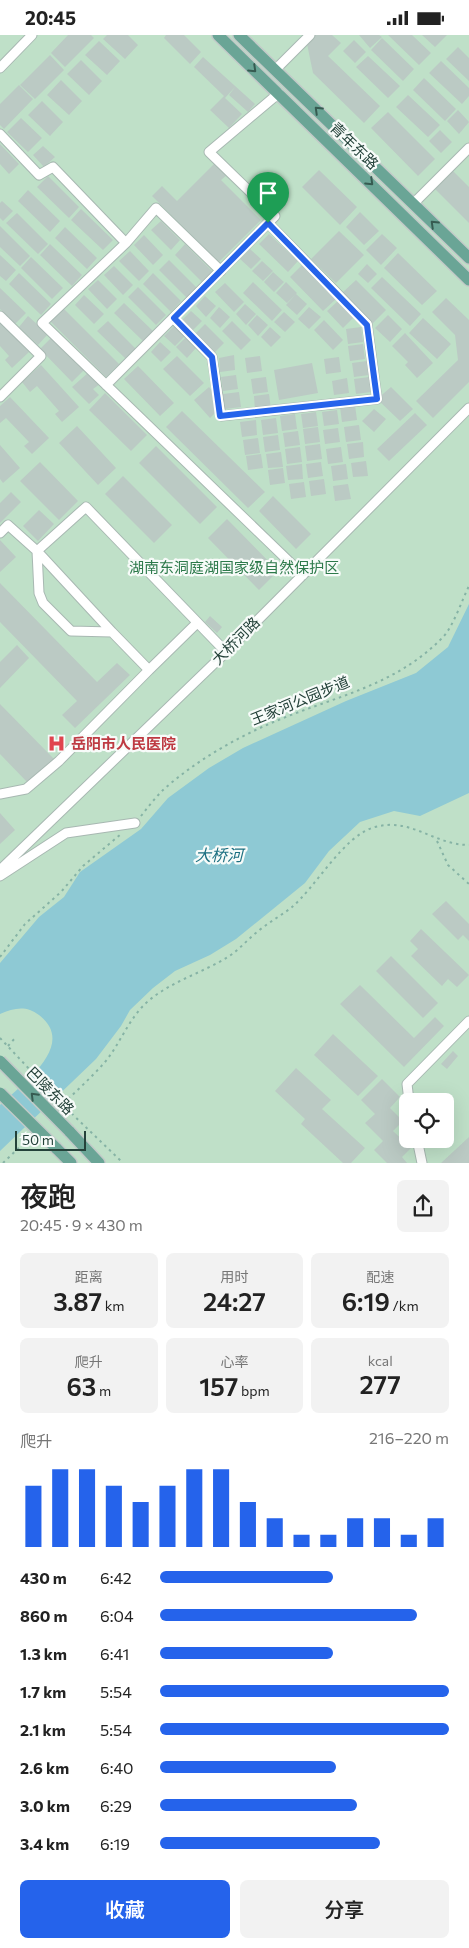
<!DOCTYPE html>
<html lang="zh">
<head>
<meta charset="utf-8">
<style>
	body { margin:0; font-family:Commissioner,"Noto Sans SC",sans-serif; background:#f2f2f2; color:#222; height:100vh; display:flex; flex-direction:column; font-size:19px; white-space:nowrap }
	* { box-sizing:border-box; margin:0 }
	p { font-size:16px; color:#767676 }
	.icon { flex:none; width:28px; height:28px; fill:none; stroke:currentColor; stroke-width:2; stroke-linecap:round; stroke-linejoin:round }
	.map { position:relative; height:1128px; overflow:hidden }
	.side { display:flex; flex-direction:column; background:#fff; flex:1 }
	.side>* { flex:none }
	.fabs { position:absolute; left:399px; top:1058px; display:grid; gap:10px }
	.fabs a { display:grid; place-items:center; width:55px; height:55px; border-radius:8px; background:#fff; box-shadow:0 5px 20px #0002; font-size:25px }
	.scale { position:absolute; left:15px; bottom:12px; width:71px; box-sizing:border-box; padding-left:5px; border:2px solid #24423a; border-top:0; font-size:14px; line-height:18px; white-space:nowrap; color:#24423a; -webkit-text-stroke:4px #f7fbf9; paint-order:stroke }
	.pin { position:absolute; display:grid; place-items:center; width:42px; height:42px; color:#fff; margin:-51px -21px; border-radius:50% 50% 50% 0; rotate:-45deg; box-shadow:0 0 5px #0007 }
	.pin .icon { rotate:45deg }
	.round { display:grid; place-items:center; flex:none; width:52px; height:52px; border-radius:8px; background:#f2f2f2 }
	.head { display:flex; align-items:center; justify-content:space-between; height:85px; padding:0 20px }
	h1 { font-size:28px; font-weight:600; line-height:38px }
	.stats { display:grid; grid-template-columns:repeat(3,1fr); gap:8px; height:85px; padding:5px 20px }
	.stats div { display:grid; align-content:center; border-radius:8px; background:#f2f2f2; text-align:center }
	.stats b { font-size:25px; font-weight:600 }
	.stats small { font-size:14px; font-weight:400 }
	.stats p { font-size:14px }
	.chart { height:140px; padding:10px 20px }
	.chart p { display:flex; justify-content:space-between }
	.chart svg { width:100%; height:90px; margin-top:5px; stroke:#2563eb; stroke-width:6 }
	.button { display:flex; gap:10px; margin-top:auto; padding:10px 20px }
	.button a { flex:1; height:58px; border-radius:8px; background:#2563eb; color:#fff; font-size:20px; font-weight:600; line-height:58px; text-align:center }
	.button a+a { background:#f2f2f2; color:#222 }
	ul { padding:0 20px; list-style:none; font-size:16px }
	li { display:grid; grid-template-columns:80px 60px 1fr; align-items:center; height:38px }
	li i { height:12px; border-radius:6px; background:#2563eb }
	.status { display:flex; justify-content:space-between; align-items:center; height:35px; padding:0 25px; background:#fff; direction:ltr }
	.status svg { height:14px; fill:currentColor }
	.map>svg:first-child { display:block }
</style>
</head>
<body>
<div class="status"><b>20:45</b><svg viewBox="0 0 49 12"><path d="M0 12V9h3v3zM5 12V6h3v6zM10 12V3h3v9zM15 12V0h3v12zM26 1h20v11H26zM47 4h2v5h-2z"/></svg></div>
<div class="map">
<svg width="469" height="1128" viewBox="0 0 469 1128">
	<rect width="100%" height="100%" fill="#e6efeb"/>
	<path fill="#bfe0c8" fill-rule="evenodd" d="M0,0h469v1128h-469zM408,1066h37v38h-37z"/>
	<path fill="#8ec9d4" d="M469,569v189l-49,23 -26,-5 -34,11 -31,29 -24,32 -69,56 -26,16 -35,16 -22,17 -23,22 -9,16 -25,33 -96,92v-46c22,-21 78,-60 39,-90 -13,-10 -25,-7 -39,-1v-51l39,-46 25,-20 16,-25 61,-43 27,-31 41,-30 34,-20 103,-47 70,-28 32,-26z"/>
	<path fill="#bbcac4" d="M68,0h23l3,3 -29,29 -14,-14z
		M107,0h21l10,10 -13,14 -22,-20z
		M166,0h18l17,17 -11,12 -26,-26z
		M311,0h21l9,8 -13,13 52,50 -16,17 -51,-50 -7,-34z
		M359,0h20l3,2 -12,11z
		M388,0h24l19,18 -12,12z
		M422,0h25l-12,12z
		M382,3l32,31 -11,12 -32,-31z
		M354,5l12,12 -11,11 -12,-12z
		M99,6l21,20 -13,14 -22,-20z
		M458,12l11,11v23l-23,-22z
		M50,20l14,15 -29,29 -15,-14z
		M368,21l32,30 -12,12 -32,-31z
		M203,22l52,47 -7,8 -19,-17 6,-8 -10,11 17,16 -13,14 -19,-18 14,-14 -30,-29z
		M81,25l21,21 -13,14 -22,-21z
		M441,26l28,27v8l-7,8 -33,-31z
		M424,43l32,31 -11,12 -32,-31z
		M61,45l21,21 -13,14 -22,-20z
		M19,50l14,14 -29,30 -4,-4v-21z
		M408,60l32,30 -12,12 -32,-30z
		M42,66l21,21 -13,14 -22,-21z
		M458,75l11,12 -10,12 -12,-13z
		M388,77l47,47 -17,17 -47,-48z
		M21,83l21,20 -14,14 -21,-20z
		M440,95l12,12 -11,11 -12,-12z
		M0,109l19,20 -10,10 -9,-10z
		M43,111l12,11 -11,10 -11,-12z
		M215,128l12,12 -6,5 40,40 -42,42 -67,-66 10,-10 15,15z
		M319,135l38,37 -17,18 -38,-38z
		M453,136l16,16v36l-34,-34z
		M48,141l31,31 -10,11 -32,-31z
		M28,155l32,31 -10,11 -32,-31z
		M2,166l11,10 -10,10 -3,-3v-15z
		M81,174l32,31 -10,10 -32,-30z
		M360,177l19,19 -15,14 -18,-18z
		M17,178l31,31 -10,10 -32,-31z
		M161,186l19,19 -9,10 -20,-20z
		M0,191l30,30 -10,10 -20,-19z
		M65,192l32,31 -10,11 -32,-31z
		M339,196l25,24 -28,28 -25,-24z
		M269,199l29,27 -10,11 -29,-28z
		M382,199l15,14 -16,17 -15,-15z
		M144,200l19,20 -10,10 -19,-20z
		M50,209l32,31 -10,11 -32,-31z
		M185,209l28,28 -10,11 -28,-28z
		M250,214l11,10 -10,10 -11,-10z
		M130,216l19,20 -10,10 -20,-20z
		M398,218l39,38 -15,14 -38,-37z
		M0,220l16,15 -10,11 -6,-5z
		M31,222l32,31 -11,11 -31,-31z
		M169,225l28,28 -10,10 -28,-28z
		M262,226l11,10 -10,10 -11,-10z
		M367,229l10,10 -9,9 -10,-9z
		M302,230l34,34 -13,12 -33,-34z
		M114,231l19,19 -10,10 -19,-20z
		M273,237l11,10 -10,10 -10,-10z
		M19,238l32,31 -10,11 -32,-31z
		M153,238l28,28 -10,11 -28,-28z
		M382,242l39,37 -11,12 -39,-38z
		M98,245l19,19 -10,10 -19,-20z
		M356,245l30,30 -14,14 -30,-31z
		M253,247l29,28 -10,11 -29,-28z
		M286,247l11,11 -10,10 -11,-10z
		M225,248l19,19 -10,10 -19,-20z
		M138,252l28,28 -10,10 -28,-28z
		M0,253l26,25 -11,11 -15,-15z
		M296,259l11,10 -10,11 -11,-10z
		M84,260l20,19 -10,10 -19,-19z
		M205,261l11,10 -10,11 -10,-11z
		M446,263l23,22v62l-36,36 -17,-17 42,-41 -3,-25 -23,-23z
		M338,266l16,16 -11,11 -16,-17z
		M124,268l29,28 -10,10 -29,-28z
		M245,269l11,10 -10,11 -10,-11z
		M219,272l11,10 -10,11 -10,-10z
		M309,272l12,10 -12,12 -11,-10z
		M63,273l56,56 -13,13 -56,-56z
		M191,276l11,10 -10,10 -11,-10z
		M284,277l11,10 -10,10 -11,-10z
		M257,280l11,10 -10,11 -10,-11z
		M388,280l14,14 -12,13 -15,-14z
		M28,281l20,18 -10,11 -19,-18z
		M423,283l28,26 -14,15 -28,-26z
		M0,285l29,32 -17,16 -7,-8 4,-4 -9,-10z
		M324,285l19,20 -10,10 -19,-20z
		M108,286l28,28 -10,10 -29,-28z
		M232,286l19,19 -10,10 -19,-19z
		M205,289l19,19 -10,10 -19,-19z
		M174,291l11,10 -10,10 -11,-10z
		M270,292l11,10 -10,10 -10,-10z
		M361,292l2,15 -15,2 -2,-15z
		M405,298l28,30 -16,15 -12,-13 3,-3 -16,-16z
		M52,302l32,33 -12,12 -32,-33z
		M186,302l11,10 -10,11 -11,-11z
		M160,307l11,10 -10,10 -10,-10z
		M363,309l2,15 -15,2 -2,-15z
		M234,320l1,15 -15,2 -1,-14z
		M177,321l27,27 -14,13 -27,-27z
		M260,321l2,15 -15,2 -2,-15z
		M339,322l2,15 -15,2 -2,-15z
		M367,326l2,14 -15,2 -2,-14z
		M312,328l6,30 -39,7 -5,-30z
		M41,330l38,42 -17,15 -7,-8 4,-3 -22,-25 -7,6 -8,-10z
		M138,331l36,37 -14,13 -36,-37z
		M89,337l11,12 -7,5 6,6 -10,9 -17,-17z
		M236,340l2,14 -15,2 -2,-14z
		M266,342l2,15 -15,2 -2,-15z
		M369,342l2,15 -15,2 -2,-15z
		M347,343l2,15 -15,2 -2,-14z
		M209,352l5,6 1,20 -5,5 -16,-18z
		M391,352l22,22 -13,12 -23,-22z
		M239,357l2,15 -16,2 -2,-15z
		M105,358l42,42 -16,16 -42,-41z
		M269,359l2,15 -16,2 -1,-15z
		M10,362l39,41 -17,16 -8,-8 5,-4 -23,-24 -6,5v-17z
		M355,370l2,15 -15,2 -2,-15z
		M374,374l12,10 -12,13 -12,-11z
		M337,375l2,14 -15,2 -2,-14z
		M182,376l83,81 -17,16 -82,-81z
		M316,377l2,14 -15,2 -2,-14z
		M415,378l12,12 -38,36 -12,-12z
		M295,379l2,15 -15,2 -2,-15z
		M276,383l2,15 -15,2 -2,-15z
		M256,385l1,15 -15,2 -2,-15z
		M359,390l2,15 -15,2 -2,-15z
		M77,391l39,42 -18,17 -39,-42z
		M318,392l2,15 -15,2 -2,-15z
		M338,393l2,14 -15,2 -2,-14z
		M298,396l2,14 -15,2 -2,-14z
		M278,400l2,15 -15,2 -2,-15z
		M258,403l2,15 -15,2 -2,-15z
		M363,407l1,15 -15,2 -2,-15z
		M320,409l2,15 -15,2 -2,-15z
		M0,410l20,23 -17,15 -3,-4z
		M156,411l61,61 -17,17 -61,-61z
		M300,412l2,15 -15,2 -2,-15z
		M341,412l2,15 -15,2 -2,-15z
		M281,417l2,15 -15,1 -2,-14z
		M261,419l2,14 -15,2 -2,-14z
		M366,426l2,15 -15,1 -2,-14z
		M40,427l38,39 -19,19 -39,-39z
		M321,427l2,14 -15,2 -2,-14z
		M302,429l1,15 -15,1 -2,-14z
		M346,429l2,15 -15,2 -2,-15z
		M283,433l2,15 -15,2 -2,-15z
		M123,441l49,49 -18,18 -49,-49z
		M324,444l2,15 -15,2 -2,-15z
		M304,447l2,15 -15,2 -2,-15z
		M348,449l3,15 -16,2 -2,-15z
		M11,457l10,10 -21,21v-20z
		M273,461l38,38 -15,15 -37,-38z
		M39,475l15,14 -16,17 -15,-15z
		M227,484l51,52 -19,19 -51,-52z
		M0,505l16,17 -16,15z
		M0,548l97,99 20,-19 13,12 -55,53 -13,-13 15,-14 -77,-79z
		M210,581l12,11 -5,6 -12,-11z
		M17,610l12,13 -29,30v-26z
		M0,669l54,55 -26,24 -28,-29z
		M0,778l15,17 -15,14z
		M446,866l23,23v17l-6,-6 -5,5 -26,-26z
		M421,894l48,46 -12,12 -9,-8 -6,7 -31,-30 7,-7 -8,-8z
		M391,921l47,47 -15,15 -47,-47z
		M360,950l54,53 21,-21 9,9 -40,41 -64,-63z
		M333,999l45,42 -20,20 -44,-41z
		M453,1016l5,5 -11,13 -6,-5z
		M296,1033l35,32 -9,9 43,39 -14,15h-8l-42,-39 4,-5 -30,-28z
		M382,1044l18,18 -10,11 13,13 -10,10 18,17 -9,9 5,6h-20l-13,-13 9,-9 -18,-18 10,-9 -14,-14z
		M469,1102v26h-28z"/>
	<g fill="none" stroke-linecap="round" stroke-linejoin="round">
		<defs>
			<path id="minor" d="M0,33l32,-33
				M276,34l34,-34
				M0,99l39,41 14,-8 73,76 -84,80 261,252
				M413,169l56,-56
				M126,208l30,-35 65,63
				M0,281l41,40 -41,41
				M173,283l39,39 9,59 156,-17 -10,-75 -99,-101
				M106,350l169,-169 -66,-64 70,-59
				M0,498l8,-8 29,26 75,81
				M197,588l-48,47 -37,-38 -41,-1 -28,-28 -4,-10 -2,-42 49,-44 140,145
				M0,759l26,-5 33,-28 90,-91
				M0,835l226,-218 243,-244
				M0,841l66,-43 69,-10
				M409,1066l-2,-17 62,-63
				M417,1104l5,24"/>
			<path id="major" d="M218,0l251,245
				M239,0l230,223
				M69,1096l30,32
				M56,1113l15,15"/>
		</defs>
		<use href="#minor" stroke="#a8b8b2" stroke-width="11"/>
		<use href="#major" stroke="#c2cac8" stroke-width="14"/>
		<path stroke="#86b3a5" stroke-width="2" stroke-dasharray="2.5 4" stroke-linecap="butt" d="M141,781c7,-9 14,-18 22,-26 30,-27 69,-50 106,-66 61,-27 125,-36 174,-87 10,-10 19,-37 26,-51
			M437,806l11,24 21,19
			M0,922l25,-33 36,-32 22,-26 38,-32
			M8,1011l8,-9
			M59,1073c15,-15 32,-30 46,-46 15,-18 23,-42 41,-59 23,-21 56,-30 82,-46 11,-7 19,-17 29,-25 11,-9 23,-16 34,-24 25,-21 53,-73 84,-81 36,-10 59,18 94,18
			M3,1128l28,-27"/>
		<use href="#minor" stroke="#fff" stroke-width="9"/>
		<use href="#major" stroke="#6aa596" stroke-width="11"/>
		<defs>
			<path id="major-bridge" d="M0,1026l69,70
				M0,1058l56,55"/>
		</defs>
		<use href="#major-bridge" stroke="#c2cac8" stroke-width="14" stroke-linecap="butt"/>
		<path stroke="#86b3a5" stroke-width="2" stroke-dasharray="2.5 4" stroke-linecap="butt" d="M0,1003l66,70 57,55"/>
		<use href="#major-bridge" stroke="#6aa596" stroke-width="11"/>
	</g>
	<defs><path id="oneway-chevron" d="M-2-3.5L2.5 0L-2 3.5" fill="none" stroke-width="1.6" stroke-linecap="round" stroke-linejoin="round" transform="scale(1.25)"/></defs>
	<g stroke="#365b51">
		<use href="#oneway-chevron" transform="translate(253 34) rotate(44)"/>
		<use href="#oneway-chevron" transform="translate(318 75) rotate(-136)"/>
		<use href="#oneway-chevron" transform="translate(370 147) rotate(44)"/>
		<use href="#oneway-chevron" transform="translate(434 189) rotate(-136)"/>
		<use href="#oneway-chevron" transform="translate(34 1061) rotate(-135)"/>
	</g>
	<g fill="none" stroke-linecap="round" stroke-linejoin="round">
		<defs>
			<path id="route" d="M268,188l99,102 10,74 -157,17 -8,-59 -38,-39z"/>
		</defs>
		<use href="#route" stroke="#fff" stroke-width="10"/>
		<use href="#route" stroke="#2563eb" stroke-width="6"/>
	</g>
	<defs>
		<symbol id="hospital-bare" viewBox="-9 -9 18 18"><path d="M-5-5h3v3.5h4V-5h3V5h-3V1.5h-4V5h-3Z" fill="#e0444e" stroke="#f7fbf9" stroke-width="2.5" paint-order="stroke"/></symbol>
	</defs>
	<g fill-rule="evenodd">
		<use href="#hospital-bare" x="44" y="696" width="25" height="25"/>
	</g>
	<g text-anchor="middle" stroke-width="4.5" stroke-linejoin="round" paint-order="stroke">
		<g font-size="15" fill="#24423a" stroke="#f7fbf9">
			<text transform="translate(354 111) rotate(44)" y="5">青年东路</text>
			<text transform="translate(236 606) rotate(-45)" y="5">大桥河路</text>
			<text transform="translate(300 666) rotate(-22)" y="5">王家河公园步道</text>
			<text transform="translate(50 1056) rotate(45)" y="5">巴陵东路</text>
		</g>
		<g font-size="15" fill="#2d7a4b" stroke="#f7fbf9">
			<text x="234" y="538">湖南东洞庭湖国家级自然保护区</text>
		</g>
		<g font-size="15" font-weight="bold" fill="#be3a42" stroke="#f7fbf9" text-anchor="start">
			<text x="71" y="714">岳阳市人民医院</text>
		</g>
		<g font-size="16" font-style="italic" fill="#1c6f80" stroke="#f7fbf9">
			<text x="219" y="826">大桥河</text>
		</g>
	</g>
</svg>
<div class="fabs">
<a><svg class="icon" aria-label="locate" viewBox="0 0 24 24"><circle cx="12" cy="12" r="6"/><path d="M12 2v4M12 18v4M2 12h4M18 12h4"/></svg></a>
</div>
<div class="scale">50 m</div>
<div class="pin" style="left:268px;top:188px;background:#1e9e55"><svg class="icon" aria-label="arrive" viewBox="0 0 24 24"><path d="M6 21V4h12l-3 4 3 4H6"/></svg></div>
</div>
<section class="side">
<div class="head"><div><h1>夜跑</h1><p>20:45 · 9 × 430 m</p></div><a class="round"><svg class="icon" aria-label="share" viewBox="0 0 24 24"><path d="M12 15V3M7 8l5-5 5 5M5 13v7h14v-7"/></svg></a></div>
<div class="stats">
<div><p>距离</p><b>3.87<small> km</small></b></div>
<div><p>用时</p><b>24:27</b></div>
<div><p>配速</p><b>6:19<small> /km</small></b></div>
</div>
<div class="stats">
<div><p>爬升</p><b>63<small> m</small></b></div>
<div><p>心率</p><b>157<small> bpm</small></b></div>
<div><p>kcal</p><b>277</b></div>
</div>
<div class="chart"><p><span>爬升</span>216–220 m</p>
<svg viewBox="0 0 160 44" preserveAspectRatio="none"><path d="M5 44V14M15 44V6M25 44V6M35 44V14M45 44V22M55 44V14M65 44V6M75 44V6M85 44V22M95 44V30M105 44V38M115 44V38M125 44V30M135 44V30M145 44V38M155 44V30"/></svg>
</div>
<ul>
<li><b>430 m</b>6:42<i style="width:60%"></i></li>
<li><b>860 m</b>6:04<i style="width:89%"></i></li>
<li><b>1.3 km</b>6:41<i style="width:60%"></i></li>
<li><b>1.7 km</b>5:54<i style="width:100%"></i></li>
<li><b>2.1 km</b>5:54<i style="width:100%"></i></li>
<li><b>2.6 km</b>6:40<i style="width:61%"></i></li>
<li><b>3.0 km</b>6:29<i style="width:68%"></i></li>
<li><b>3.4 km</b>6:19<i style="width:76%"></i></li>
</ul>
<div class="button"><a>收藏</a><a>分享</a></div>
</section>
</body>
</html>
